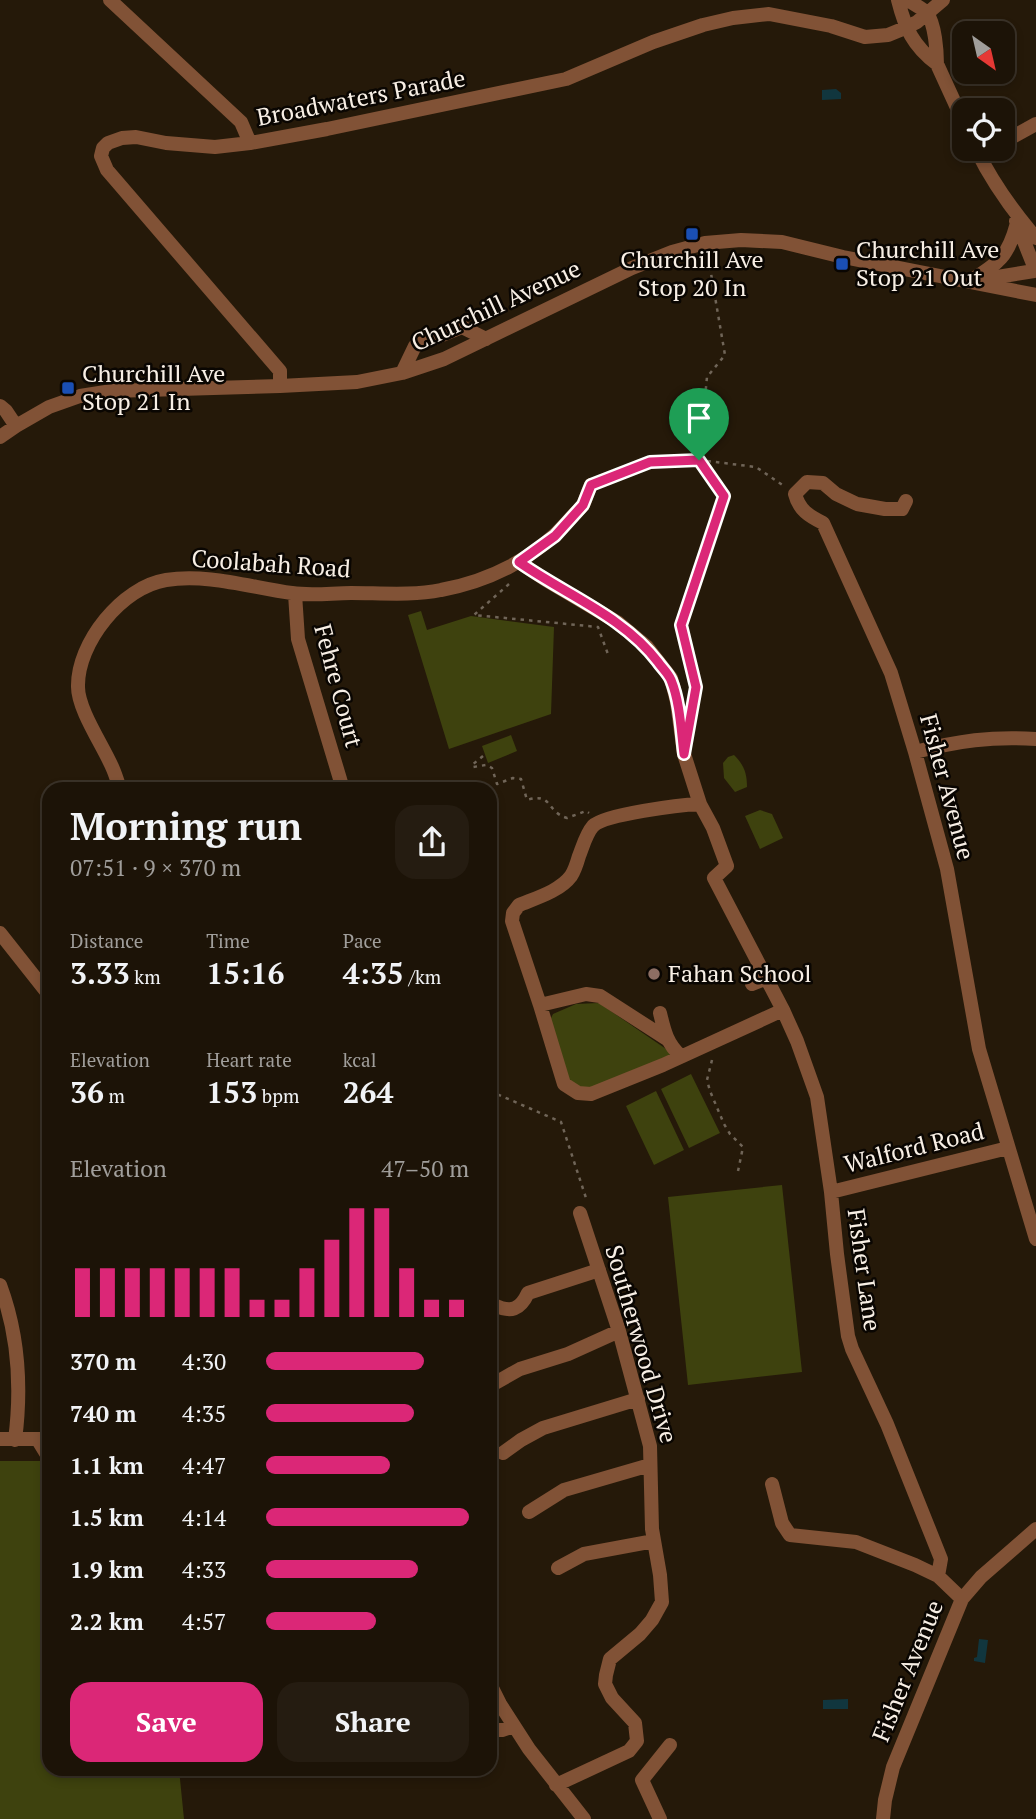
<!DOCTYPE html>
<html lang="en">
<head>
<meta charset="utf-8">
<style>
	body { margin:0; font-family:"PT Serif",serif; background:#251c11; color:#f1f3f6; height:100vh; display:flex; flex-direction:column; font-size:26px; white-space:nowrap }
	* { box-sizing:border-box; margin:0 }
	p { font-size:23px; color:#a09e9b }
	.icon { flex:none; width:38px; height:38px; fill:none; stroke:currentColor; stroke-width:2; stroke-linecap:round; stroke-linejoin:round }
	.map { position:relative; flex:1; overflow:hidden }
	.details { position:absolute; left:42px; top:782px; width:455px; height:994px; display:flex; flex-direction:column; background:#1c1307; border-radius:21px; box-shadow:0 4px 10px #0003,0 0 0 2px #3a3228 }
	.details>* { flex:none }
	.needle { width:46px; rotate:146deg }
	.fabs { position:absolute; left:952px; top:21px; display:grid; gap:14px }
	.fabs a { display:grid; place-items:center; width:63px; height:63px; border-radius:14px; background:#1c1307; box-shadow:0 4px 10px #0003,0 0 0 2px #3a3228; font-size:35px }
	.pin { position:absolute; display:grid; place-items:center; width:60px; height:60px; color:#fff; margin:-72px -30px; border-radius:50% 50% 50% 0; rotate:-45deg; box-shadow:0 0 7px #0007 }
	.pin .icon { rotate:45deg }
	.round { display:grid; place-items:center; flex:none; width:74px; height:74px; border-radius:21px; background:#251c11 }
	.headline { display:flex; align-items:center; justify-content:space-between; height:119px; padding:0 28px }
	h1 { font-size:38px; font-weight:800; line-height:52px }
	.figures { display:grid; grid-template-columns:repeat(3,1fr); gap:10px; height:119px; padding:7px 28px }
	.figures div { display:grid; align-content:center }
	.figures b { font-size:30px; font-weight:800 }
	.figures small { font-size:19px; font-weight:400 }
	.figures p { font-size:19px }
	.chart { height:196px; padding:14px 28px }
	.chart p { display:flex; justify-content:space-between }
	.chart svg { width:100%; height:126px; margin-top:7px; stroke:#db2777; stroke-width:6 }
	.primary-button { display:flex; gap:14px; margin-top:auto; padding:14px 28px }
	.primary-button a { flex:1; height:80px; border-radius:21px; background:#db2777; color:#fff; font-size:28px; font-weight:800; line-height:80px; text-align:center }
	.primary-button a+a { background:#251c11; color:#f1f3f6 }
	ul { padding:0 28px; list-style:none; font-size:23px }
	li { display:grid; grid-template-columns:112px 84px 1fr; align-items:center; height:52px }
	li i { height:18px; border-radius:9px; background:#db2777 }
	.map>svg:first-child { display:block }
</style>
</head>
<body>
<div class="map">
<svg width="1036" height="1819" viewBox="0 0 1036 1819">
	<rect width="100%" height="100%" fill="#251909"/>
	<path fill="#3e420e" d="M421,611l6,19 44,-14 83,11 -3,87 -102,35 -41,-134z
		M511,735l6,16 -29,12 -6,-17z
		M734,755c10,10 13,18 13,32l-12,5 -11,-14 -1,-15 5,-6z
		M760,810l12,4 11,24 -23,11 -15,-33z
		M599,1003l70,48 2,7 -76,32 -16,-2 -10,-5 -20,-61 4,-8 23,-10z
		M691,1074l29,59 -31,15 -28,-59z
		M656,1091l28,59 -30,15 -28,-59z
		M782,1185l20,187 -114,13 -20,-188z
		M0,1461h49v308h130l5,50h-184z"/>
	<path fill="#11363e" d="M836,89l5,4v6l-19,1v-10z
		M979,1639l9,1 -3,23 -11,-2v-3l3,-1z
		M848,1699v10h-25v-9z"/>
	<g fill="none" stroke-linecap="round" stroke-linejoin="round">
		<path stroke="#706558" stroke-width="2.5" stroke-dasharray="3.5 5" stroke-linecap="butt" d="M699,460l57,7 28,19
			M603,480l47,-18 49,-2 8,-83 18,-22 -17,-99
			M509,584l-35,31 124,12 11,30
			M693,705l3,-18 -15,-62 43,-129 -25,-36
			M483,756l-11,9 1,2 13,-2 6,3 5,16 16,-6 8,1 6,21c26,-8 19,12 40,18l19,-7 3,2
			M712,1060l-5,20 3,11 14,33 6,10 13,13 -6,29
			M490,1091l71,31 26,79"/>
		<path stroke="#815236" stroke-width="14" d="M110,0l131,122 9,21
			M898,0c7,28 15,46 39,64l27,59
			M908,0c5,4 14,8 19,13 8,11 10,38 10,51
			M1003,142l33,-18
			M976,149c16,33 36,61 60,89
			M980,156l12,-7
			M1016,221l19,48
			M979,280l55,-9
			M970,281c29,-18 38,-24 47,-58
			M402,373l13,-27 47,-19 24,12
			M280,386v-15l-173,-201 -6,-14 2,-8 5,-5 14,-5 14,-1 30,6 49,4 35,-4 77,-14 239,-50 87,-37 50,-17 30,-7 36,-4 62,12 34,11 23,-2 17,-7 12,-6 26,-22
			M0,406l6,5 10,15
			M0,437l16,-11 33,-19 31,-11 32,-5 168,-5 77,-4 45,-9 42,-14 188,-91 40,-16 33,-9 36,-3 41,2 61,15 193,38
			M906,501l-4,8h-17l-28,-5 -21,-10 -13,-11 -16,-1 -12,12c4,16 14,22 28,29l68,150 24,79 32,117 32,180 57,190
			M519,562l27,18 71,42 30,25 24,31 6,24 7,52 16,50 13,24 14,38 -13,12 69,132 14,31 20,56 14,95 6,62 11,82 4,13 35,75 54,135 -3,17
			M295,594l3,45 45,150
			M915,752c43,-11 76,-16 121,-13
			M120,789c-2,-6 -4,-13 -7,-20 -9,-22 -35,-59 -35,-82 -1,-44 44,-100 88,-107 41,-7 87,8 126,13 19,3 40,0 59,0 29,0 61,3 90,-3 49,-9 95,-32 128,-70 4,-5 10,-10 14,-15 3,-6 5,-14 8,-20
			M0,933l49,62
			M752,984l15,-6
			M540,1005l-28,-84 1,-8 6,-8c17,-7 41,-14 52,-29 4,-6 6,-13 8,-20 4,-10 7,-22 14,-30 12,-12 87,-21 107,-22
			M660,1013c4,17 7,31 21,43
			M667,1039l-67,-43 -14,-2 -46,11 24,79 14,9 13,1 72,-29 120,-55
			M831,1192l177,-44
			M0,1285c19,51 22,101 15,155
			M490,1306l4,-1c17,8 26,5 34,-12l71,-23
			M490,1386l30,-17 48,-15 51,-23
			M0,1439h49
			M38,1440l11,18
			M503,1453l18,-13 22,-12 95,-29
			M772,1484l10,39 8,12 66,7 59,23 23,11 24,23
			M529,1512l35,-22 86,-25
			M558,1568l26,-14 70,-13
			M490,1684l10,20 29,45 55,70
			M490,1730h12l12,-4
			M556,1785l73,-34 8,-10 -2,-18 -23,-25 -7,-14 1,-9 4,-16 30,-25 12,-14 10,-18 -2,-27 -8,-46 -2,-83 -31,-115 -39,-118
			M660,1819l-18,-39 28,-35
			M883,1819l2,-19 8,-33 69,-168 19,-22 55,-48"/>
	</g>
	<g fill="none" stroke-linecap="round" stroke-linejoin="round">
		<defs>
			<path id="route" d="M699,460l25,36 -43,129 15,62 -12,67c-3,-24 -4,-52 -13,-74 -3,-7 -9,-12 -13,-18 -35,-46 -92,-67 -139,-100l36,-26 28,-31 8,-20 59,-23z"/>
		</defs>
		<use href="#route" stroke="#fff" stroke-width="14"/>
		<use href="#route" stroke="#db2777" stroke-width="9"/>
	</g>
	<g fill="#1a4fb4" stroke="#0a0602" stroke-width="2.5">
		<rect x="685" y="227" width="14" height="14" rx="3.5"/>
		<rect x="835" y="257" width="14" height="14" rx="3.5"/>
		<rect x="61" y="381" width="14" height="14" rx="3.5"/>
	</g>
	<circle fill="#8d6e63" stroke="#0a0602" stroke-width="2.5" cx="654" cy="974" r="7"/>
	<g text-anchor="middle" stroke-width="5" stroke-linejoin="round" paint-order="stroke">
		<g font-size="24" fill="#f8efe5" stroke="#0a0602">
			<text transform="translate(361 98) rotate(-11)" y="8">Broadwaters Parade</text>
			<text transform="translate(496 306) rotate(-25)" y="8">Churchill Avenue</text>
			<text transform="translate(271 564) rotate(4)" y="8">Coolabah Road</text>
			<text transform="translate(338 686) rotate(75)" y="8">Fehre Court</text>
			<text transform="translate(947 787) rotate(75)" y="8">Fisher Avenue</text>
			<text transform="translate(914 1148) rotate(-14)" y="8">Walford Road</text>
			<text transform="translate(864 1270) rotate(82)" y="8">Fisher Lane</text>
			<text transform="translate(641 1344) rotate(74)" y="8">Southerwood Drive</text>
			<text transform="translate(908 1671) rotate(-68)" y="8">Fisher Avenue</text>
		</g>
		<g font-size="24" fill="#f8efe5" stroke="#0a0602" text-anchor="start">
			<text x="856" y="258">Churchill Ave<tspan x="856" dy="28">Stop 21 Out</tspan></text>
			<text x="692" y="268" text-anchor="middle">Churchill Ave<tspan x="692" dy="28">Stop 20 In</tspan></text>
			<text x="82" y="382">Churchill Ave<tspan x="82" dy="28">Stop 21 In</tspan></text>
			<text x="668" y="982">Fahan School</text>
		</g>
	</g>
</svg>
<div class="fabs">
<a><svg class="needle" viewBox="-14 -14 28 28"><path d="M0-13l5 13h-10z" fill="#e53935"/><path d="M0 13l5-13h-10z" fill="#a09e9b"/></svg></a>
<a><svg class="icon" aria-label="locate" viewBox="0 0 24 24"><circle cx="12" cy="12" r="6"/><path d="M12 2v4M12 18v4M2 12h4M18 12h4"/></svg></a>
</div>
<div class="pin" style="left:699px;top:460px;background:#1e9e55"><svg class="icon" aria-label="arrive" viewBox="0 0 24 24"><path d="M6 21V4h12l-3 4 3 4H6"/></svg></div>
<section class="details">
<div class="headline"><div><h1>Morning run</h1><p>07:51 · 9 × 370 m</p></div><a class="round"><svg class="icon" aria-label="share" viewBox="0 0 24 24"><path d="M12 15V3M7 8l5-5 5 5M5 13v7h14v-7"/></svg></a></div>
<div class="figures">
<div><p>Distance</p><b>3.33<small> km</small></b></div>
<div><p>Time</p><b>15:16</b></div>
<div><p>Pace</p><b>4:35<small> /km</small></b></div>
</div>
<div class="figures">
<div><p>Elevation</p><b>36<small> m</small></b></div>
<div><p>Heart rate</p><b>153<small> bpm</small></b></div>
<div><p>kcal</p><b>264</b></div>
</div>
<div class="chart"><p><span>Elevation</span>47–50 m</p>
<svg viewBox="0 0 160 44" preserveAspectRatio="none"><path d="M5 44V27M15 44V27M25 44V27M35 44V27M45 44V27M55 44V27M65 44V27M75 44V38M85 44V38M95 44V27M105 44V17M115 44V6M125 44V6M135 44V27M145 44V38M155 44V38"/></svg>
</div>
<ul>
<li><b>370 m</b>4:30<i style="width:78%"></i></li>
<li><b>740 m</b>4:35<i style="width:73%"></i></li>
<li><b>1.1 km</b>4:47<i style="width:61%"></i></li>
<li><b>1.5 km</b>4:14<i style="width:100%"></i></li>
<li><b>1.9 km</b>4:33<i style="width:75%"></i></li>
<li><b>2.2 km</b>4:57<i style="width:54%"></i></li>
</ul>
<div class="primary-button"><a>Save</a><a>Share</a></div>
</section>
</div>
</body>
</html>
